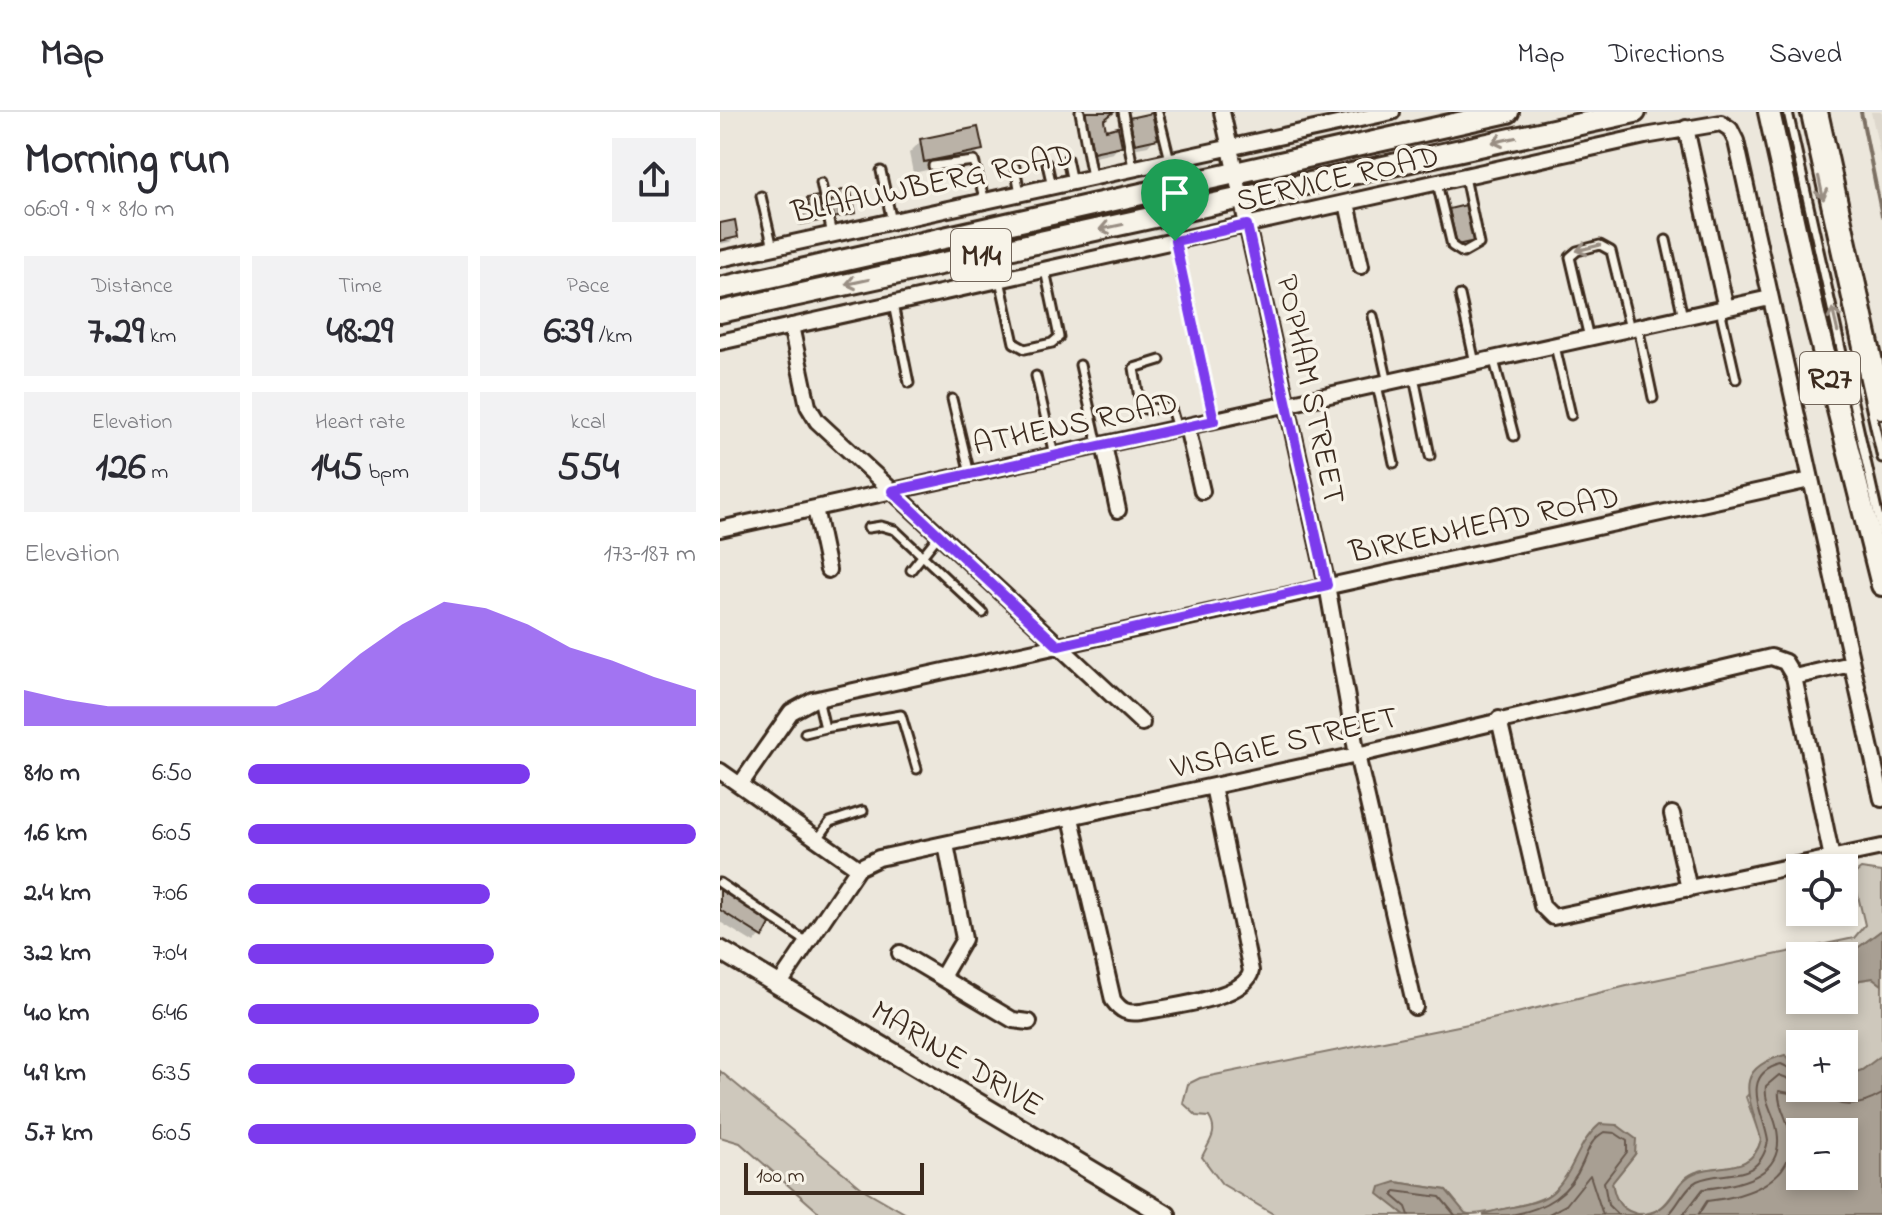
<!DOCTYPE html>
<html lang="en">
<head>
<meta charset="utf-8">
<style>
	body { margin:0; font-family:"Indie Flower",sans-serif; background:#f2f2f3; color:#2b2b33; height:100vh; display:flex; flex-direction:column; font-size:30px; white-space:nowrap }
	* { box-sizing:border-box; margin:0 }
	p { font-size:26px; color:#7c7c81 }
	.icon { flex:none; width:44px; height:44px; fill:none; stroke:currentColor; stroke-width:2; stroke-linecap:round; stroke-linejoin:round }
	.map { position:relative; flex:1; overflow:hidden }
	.sheet { display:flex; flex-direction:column; background:#fff; width:720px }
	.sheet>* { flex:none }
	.tools { position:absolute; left:1066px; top:742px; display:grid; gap:16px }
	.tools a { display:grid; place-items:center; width:72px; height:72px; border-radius:0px; background:#fff; box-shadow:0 4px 12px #0003; font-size:40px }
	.scale { position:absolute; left:24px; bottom:20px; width:180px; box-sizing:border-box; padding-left:8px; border:4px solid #3b2a1e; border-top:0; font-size:22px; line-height:28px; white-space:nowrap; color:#3b2a1e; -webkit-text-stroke:6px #f7f3e8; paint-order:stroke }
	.pin { position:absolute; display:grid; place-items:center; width:68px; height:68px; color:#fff; margin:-82px -34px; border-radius:50% 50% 50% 0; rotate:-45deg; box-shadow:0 0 8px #0007 }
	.pin .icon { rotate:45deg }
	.round { display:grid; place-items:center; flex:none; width:84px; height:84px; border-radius:0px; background:#f2f2f3 }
	.overview { display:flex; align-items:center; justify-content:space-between; height:136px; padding:0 24px }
	h1 { font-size:44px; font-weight:700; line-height:60px }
	.metrics { display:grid; grid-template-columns:repeat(3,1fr); gap:12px; height:136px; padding:8px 24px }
	.metrics div { display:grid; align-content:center; border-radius:0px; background:#f2f2f3; text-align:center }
	.metrics b { font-size:40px; font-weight:700 }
	.metrics small { font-size:22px; font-weight:400 }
	.metrics p { font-size:22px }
	.chart { height:224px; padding:16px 24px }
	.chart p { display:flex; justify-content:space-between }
	.chart svg { width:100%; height:144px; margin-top:8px; fill:#7c3aed; opacity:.7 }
	ul { padding:0 24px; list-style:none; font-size:26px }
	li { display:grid; grid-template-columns:128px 96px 1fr; align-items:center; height:60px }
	li i { height:20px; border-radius:10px; background:#7c3aed }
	header { display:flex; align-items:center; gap:48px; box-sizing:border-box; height:112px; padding:0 40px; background:#fff; border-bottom:2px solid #e1e1e2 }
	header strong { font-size:38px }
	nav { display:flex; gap:44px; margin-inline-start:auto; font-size:28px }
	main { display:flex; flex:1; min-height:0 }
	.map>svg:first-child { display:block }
</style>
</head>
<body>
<header>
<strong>Map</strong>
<nav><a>Map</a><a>Directions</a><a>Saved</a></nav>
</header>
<main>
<section class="sheet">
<div class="overview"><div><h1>Morning run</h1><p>06:09 · 9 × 810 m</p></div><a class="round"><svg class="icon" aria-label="share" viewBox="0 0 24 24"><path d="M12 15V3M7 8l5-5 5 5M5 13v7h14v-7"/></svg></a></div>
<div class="metrics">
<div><p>Distance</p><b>7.29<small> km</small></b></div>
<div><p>Time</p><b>48:29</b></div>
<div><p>Pace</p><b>6:39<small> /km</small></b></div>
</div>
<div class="metrics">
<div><p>Elevation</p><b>126<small> m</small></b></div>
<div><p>Heart rate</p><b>145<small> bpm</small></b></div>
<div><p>kcal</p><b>554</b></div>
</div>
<div class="chart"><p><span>Elevation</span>173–187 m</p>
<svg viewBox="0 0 160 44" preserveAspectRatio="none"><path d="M0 44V33L10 36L20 38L30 38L40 38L50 38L60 38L70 33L80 22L90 13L100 6L110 8L120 13L130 20L140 24L150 29L160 33V44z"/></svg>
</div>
<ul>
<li><b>810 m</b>6:50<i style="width:63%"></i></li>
<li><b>1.6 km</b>6:05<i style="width:100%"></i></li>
<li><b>2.4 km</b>7:06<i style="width:54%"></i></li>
<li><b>3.2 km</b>7:04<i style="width:55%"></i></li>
<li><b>4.0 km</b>6:46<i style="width:65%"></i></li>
<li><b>4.9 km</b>6:35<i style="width:73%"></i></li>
<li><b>5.7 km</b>6:05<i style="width:100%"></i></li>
</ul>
</section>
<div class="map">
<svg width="1162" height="1103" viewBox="0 0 1162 1103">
	<rect width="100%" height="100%" fill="#ece7dc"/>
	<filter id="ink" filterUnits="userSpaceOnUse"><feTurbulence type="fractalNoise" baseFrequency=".0125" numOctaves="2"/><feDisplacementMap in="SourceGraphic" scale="16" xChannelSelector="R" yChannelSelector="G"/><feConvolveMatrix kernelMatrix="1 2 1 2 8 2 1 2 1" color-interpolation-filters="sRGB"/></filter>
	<g filter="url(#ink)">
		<path fill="#ddd7cc" d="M1151,0h11v51z"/>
		<path fill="#cec8bc" stroke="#84796d" stroke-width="2" d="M1141,757l21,3v58l-38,28 -44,-2v44h44v-10l16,-10 13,-2 9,7v70c-9,12 -24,19 -38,21v-32h-44v23l-15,-12 -39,42 15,43c-9,32 -37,25 -62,31 -30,8 -22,44 -63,43 -18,-3 -21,-15 -24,-31l23,-29 -58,2c-5,11 -15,29 -25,37 -15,11 -70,22 -87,21l-19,-24 -50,-8 -17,12 26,21h-130l-53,-31 -20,-27c7,-16 17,-24 7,-40l-12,-1 -14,-13 5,-19 12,-6 288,-58 143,-35 223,-47 11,-13 -12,-50z
			M0,959l143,118 45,26h-86l-82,-72 -20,-6z"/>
		<path fill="#a89f93" stroke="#7c7064" stroke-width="2" fill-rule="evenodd" d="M1162,818v55l-9,-7 -13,2 -16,10v-32z
			M1065,943l15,12v21h44v-12l18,-6 20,-15v160h-238c33,-7 28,-34 53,-43 24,-9 55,2 64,-32 -9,-39 -33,-71 24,-85zM1080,1020h44v44h-44z
			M880,1012l17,1 19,14 -1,15 -23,29c4,20 9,28 30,32h-159c21,-10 53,-7 71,-24 22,-22 22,-47 46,-67z
			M676,1070l50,8 19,23 6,2h-66l-27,-21 2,-7z"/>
		<path fill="#0003" d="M364,0h28l-10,10 2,10 16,13 -7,8 -27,6 -8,-40z
			M410,8l25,18 -7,8 -21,4 -5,-22z
			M201,29l60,8 -12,12 -56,12 -4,-20z
			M118,83l3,14 13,3 -24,8 -3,-14 11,-5z
			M88,88l14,19 -23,7 -3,-13 10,-5z
			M730,99l22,29 -5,5 -15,4 -8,-33z
			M0,113l16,11 -6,6 -10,2z
			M0,781l41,42 -7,8 -34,-21z"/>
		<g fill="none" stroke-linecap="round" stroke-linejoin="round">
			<path stroke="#67594d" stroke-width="2" d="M689,1103l-3,-8 -13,-11 2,-5 45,6 15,18
				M791,1103c34,-6 59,-21 72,-53 6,-14 8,-22 21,-30l11,1 12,8v11l-23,30 4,23 10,10
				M827,1103l19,-10 24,-30 13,40
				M948,1103c11,-10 16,-27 29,-34 27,-13 61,5 71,-40 -4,-28 -30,-66 13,-77l19,9
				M963,1103l20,-26c39,-4 88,-14 72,-67 -4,-13 -11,-22 -9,-36l13,-11 21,8
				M978,1103l9,-14c36,-4 91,-19 83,-68 -2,-13 -13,-29 -11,-42l21,4 17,-5c21,20 41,18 65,4"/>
			<path stroke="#7c7064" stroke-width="4" d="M1141,0l21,104"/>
		</g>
		<path fill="#bab2a7" stroke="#3b2a1e" stroke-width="2" d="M365,0h29l-10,8 2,10 12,-3 4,19 -29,6z
			M432,1l6,26 -23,5 -6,-26z
			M258,15l5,23 -59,12 -4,-23z
			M130,76l6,25 -23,5 -3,-17 10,-2 -1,-8z
			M99,84l5,24 -22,4 -3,-16 10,-2 -2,-8z
			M746,93l9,36 -18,4 -8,-36z
			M15,108l3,17 -18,4v-18z
			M0,778l51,32 -8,15 -43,-27z"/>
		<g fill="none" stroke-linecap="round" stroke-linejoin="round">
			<defs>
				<path id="lane" d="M360,0l12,65
					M403,0l10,56
					M438,0l12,48
					M1068,0l94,420
					M1085,0l77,346
					M347,47l5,23
					M327,52l5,22
					M213,54l41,-5 11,40
					M295,55l5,26
					M161,59l11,51
					M101,71l11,52
					M717,71l15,63 11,7 16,-9 -14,-67
					M41,84l12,52
					M946,128l17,77
					M455,129l39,180
					M280,168l14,63 11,6 27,-6 7,-6 -14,-67
					M740,183l15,68
					M173,192l16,79
					M1000,197l16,70
					M653,204l15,67
					M918,215l15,71
					M869,226l-19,-81 7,-6 23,-6 11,6 19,78
					M835,234l16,69
					M440,248l-26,8 6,36 5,5 26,-1 6,21
					M774,248l20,76
					M360,253l18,80
					M316,264l18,79
					M694,265l16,79
					M657,273l17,78
					M232,287l18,75
					M148,416l13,-2 14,4 88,83
					M191,458l28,-35
					M105,616l76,-13 16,54
					M85,621l20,-5 -7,-29
					M98,727l12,-17 33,-11
					M0,771l87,59"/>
				<path id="street" d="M502,0l105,473 30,170 58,252
					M966,16l40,180
					M627,91l14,63
					M0,147l672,-147
					M71,214l17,80 9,15 325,302
					M0,230l925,-206 76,-13 9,6 6,12 146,658
					M467,315l15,64
					M384,333l14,65
					M95,396l13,62
					M0,417l1050,-231
					M1074,565l57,-13
					M779,607l43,187 11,11 329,-70
					M0,659l138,97
					M20,673l51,-73 22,-12 997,-220
					M952,702l17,75
					M351,706l42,182c8,11 14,14 28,12 26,-5 105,-13 110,-41l-38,-185
					M180,841l113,67 16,2
					M222,865l22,-38 -18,-95
					M59,873l79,-117 21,-10 478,-103 414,-98 14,5 9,15 38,181"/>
				<path id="secondary" d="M0,838l446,265"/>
				<path id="primary" d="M1049,0l45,202 68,271
					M1097,0l65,296
					M0,176l788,-176
					M0,200l915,-200"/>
			</defs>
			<use href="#lane" stroke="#3b2a1e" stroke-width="13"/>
			<use href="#street" stroke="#3b2a1e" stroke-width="20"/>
			<use href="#secondary" stroke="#3b2a1e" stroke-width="24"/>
			<use href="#primary" stroke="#3b2a1e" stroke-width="26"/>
			<use href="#lane" stroke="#f7f3e8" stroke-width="7"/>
			<use href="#street" stroke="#f7f3e8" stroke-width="14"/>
			<use href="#secondary" stroke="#f7f3e8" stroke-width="18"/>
			<use href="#primary" stroke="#f7f3e8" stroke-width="20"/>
		</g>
		<defs><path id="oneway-shaft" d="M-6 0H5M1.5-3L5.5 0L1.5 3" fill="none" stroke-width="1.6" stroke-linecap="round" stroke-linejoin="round" transform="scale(2)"/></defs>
		<g stroke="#998e83">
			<use href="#oneway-shaft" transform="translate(784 28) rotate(168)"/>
			<use href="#oneway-shaft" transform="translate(1101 76) rotate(78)"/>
			<use href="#oneway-shaft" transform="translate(391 115) rotate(168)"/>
			<use href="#oneway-shaft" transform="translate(868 136) rotate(166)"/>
			<use href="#oneway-shaft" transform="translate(137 170) rotate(168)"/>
			<use href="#oneway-shaft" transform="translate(1115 208) rotate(-103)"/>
		</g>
	</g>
	<g fill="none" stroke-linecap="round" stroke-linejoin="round" filter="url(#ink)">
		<defs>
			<path id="route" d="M527,113l80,360 -269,61 -166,-155 322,-70 -39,-180z"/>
		</defs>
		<use href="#route" stroke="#fff" stroke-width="16"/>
		<use href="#route" stroke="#7c3aed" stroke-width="10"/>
	</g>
	<g text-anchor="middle" stroke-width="7" stroke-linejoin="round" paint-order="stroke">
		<g fill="#f7f3e8" stroke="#73665b" stroke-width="2">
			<rect x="231" y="117" width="60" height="52" rx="6"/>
			<rect x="1080" y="240" width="60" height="52" rx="6"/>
		</g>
		<g font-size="30" font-weight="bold" fill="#3b2a1e">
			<text x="261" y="153">M14</text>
			<text x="1110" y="276">R27</text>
		</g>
		<g font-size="32" fill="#3b2a1e" stroke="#f7f3e8">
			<text transform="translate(617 65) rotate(-13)" y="11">SERVICE ROAD</text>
			<text transform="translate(212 70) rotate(-12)" y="11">BLAAUWBERG ROAD</text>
			<text transform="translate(592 277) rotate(78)" y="11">POPHAM STREET</text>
			<text transform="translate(355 310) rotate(-12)" y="11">ATHENS ROAD</text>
			<text transform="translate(764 411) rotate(-12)" y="11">BIRKENHEAD ROAD</text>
			<text transform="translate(564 629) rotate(-13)" y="11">VISAGIE STREET</text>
			<text transform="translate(238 945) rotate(31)" y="11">MARINE DRIVE</text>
		</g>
	</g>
</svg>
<div class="tools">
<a><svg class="icon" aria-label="locate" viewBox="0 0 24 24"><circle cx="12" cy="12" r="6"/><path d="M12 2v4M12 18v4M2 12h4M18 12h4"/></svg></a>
<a><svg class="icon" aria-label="layers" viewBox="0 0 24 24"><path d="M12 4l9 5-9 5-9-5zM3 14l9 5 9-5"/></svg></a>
<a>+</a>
<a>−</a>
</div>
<div class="scale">100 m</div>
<div class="pin" style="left:455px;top:129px;background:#1e9e55"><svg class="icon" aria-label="arrive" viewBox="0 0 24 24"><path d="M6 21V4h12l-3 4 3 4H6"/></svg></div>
</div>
</main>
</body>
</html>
